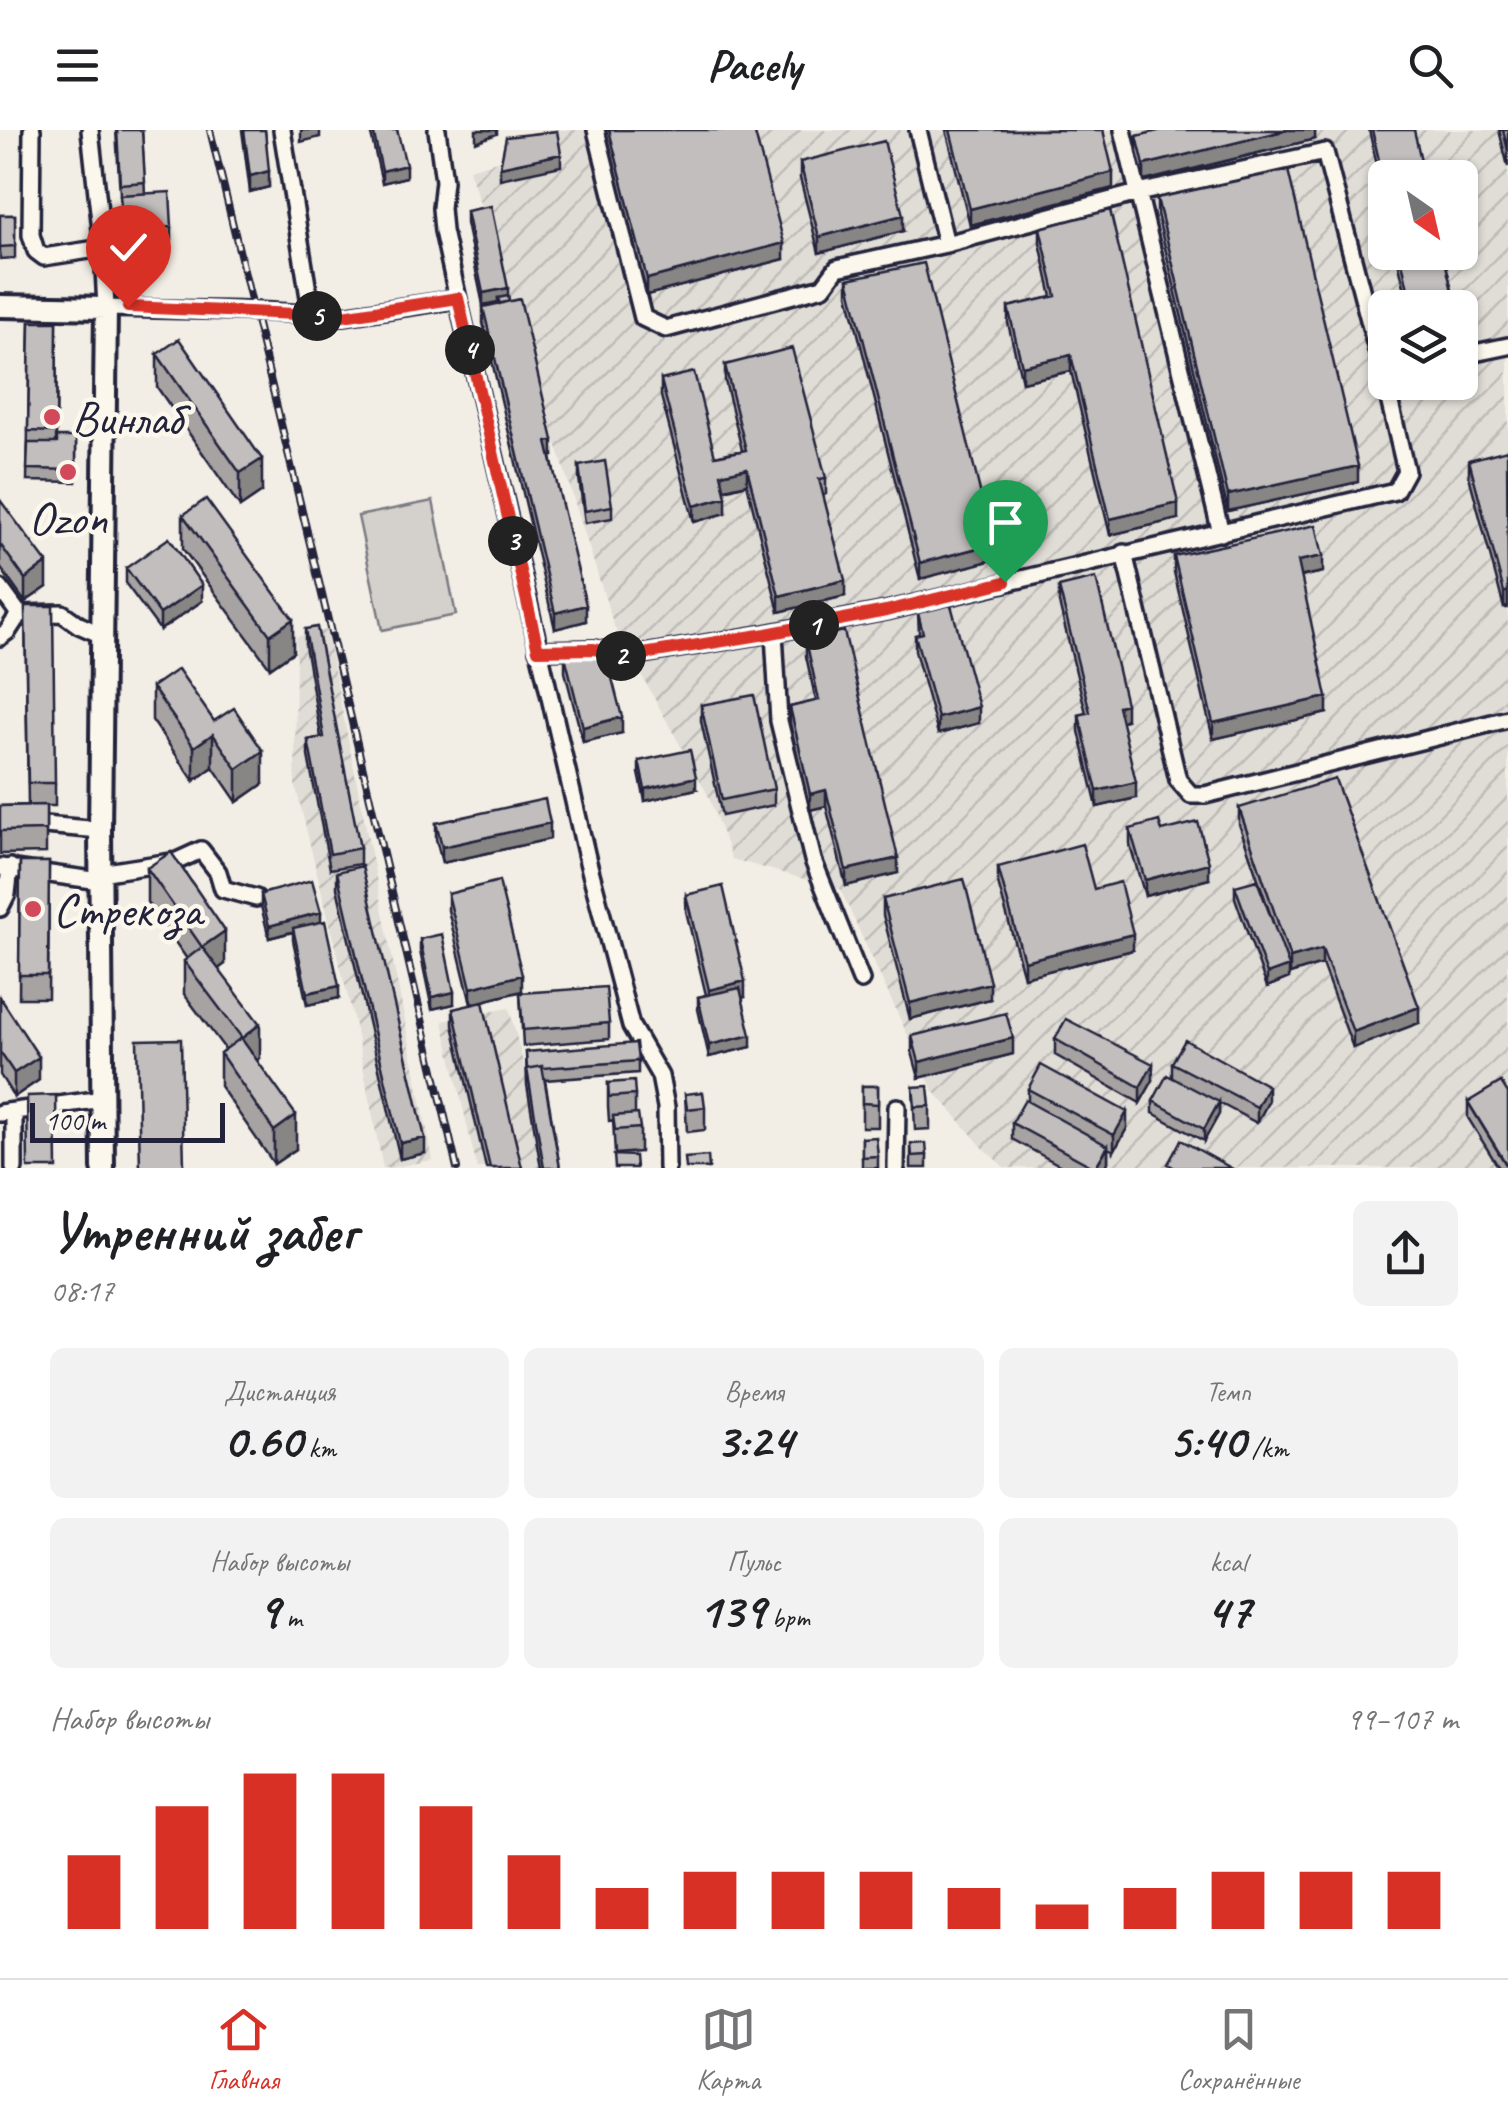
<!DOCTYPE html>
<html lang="ru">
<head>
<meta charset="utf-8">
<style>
	body { margin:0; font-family:Caveat,sans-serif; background:#f2f2f2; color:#202124; height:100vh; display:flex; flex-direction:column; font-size:38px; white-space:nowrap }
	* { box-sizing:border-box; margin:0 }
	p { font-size:32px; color:#757577 }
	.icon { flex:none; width:55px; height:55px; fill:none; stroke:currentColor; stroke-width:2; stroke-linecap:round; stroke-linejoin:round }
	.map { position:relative; height:1038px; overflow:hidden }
	.side { display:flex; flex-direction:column; background:#fff; flex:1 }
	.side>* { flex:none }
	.needle { width:65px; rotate:146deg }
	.controls { position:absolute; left:1368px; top:30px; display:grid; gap:20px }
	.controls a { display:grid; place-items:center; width:110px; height:110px; border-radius:15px; background:#fff; box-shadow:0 2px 8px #0004; font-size:50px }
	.scale { position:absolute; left:30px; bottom:25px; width:195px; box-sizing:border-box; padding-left:10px; border:5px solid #22223b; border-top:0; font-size:28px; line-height:35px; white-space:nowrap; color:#22223b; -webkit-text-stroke:8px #fbf7ec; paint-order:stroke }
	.pin { position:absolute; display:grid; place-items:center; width:85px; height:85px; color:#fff; margin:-102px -42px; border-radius:50% 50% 50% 0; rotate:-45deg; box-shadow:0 0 10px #0007 }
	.pin .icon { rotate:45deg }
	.km { position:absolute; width:50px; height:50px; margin:-25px; border-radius:50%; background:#222; color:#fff; font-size:28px; line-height:50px; text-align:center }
	.round { display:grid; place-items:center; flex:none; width:105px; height:105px; border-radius:15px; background:#f2f2f2 }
	.headline { display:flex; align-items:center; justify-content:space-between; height:170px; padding:0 50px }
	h1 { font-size:55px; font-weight:600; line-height:75px }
	.stats { display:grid; grid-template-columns:repeat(3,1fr); gap:15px; height:170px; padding:10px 50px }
	.stats div { display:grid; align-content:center; border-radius:15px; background:#f2f2f2; text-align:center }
	.stats b { font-size:50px; font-weight:600 }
	.stats small { font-size:28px; font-weight:400 }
	.stats p { font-size:28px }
	.chart { height:280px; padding:20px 50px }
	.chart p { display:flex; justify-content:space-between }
	.chart svg { width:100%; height:180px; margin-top:10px; stroke:#d93025; stroke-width:6 }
	header { display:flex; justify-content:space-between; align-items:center; height:130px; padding:0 50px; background:#fff; font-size:45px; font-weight:600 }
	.tab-bar { display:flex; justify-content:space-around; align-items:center; height:140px; border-top:2px solid #e0e0e0; background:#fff; font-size:28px; color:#757577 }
	.tab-bar a { display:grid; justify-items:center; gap:5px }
	.tab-bar .on { color:#d93025 }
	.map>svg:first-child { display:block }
</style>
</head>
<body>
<header><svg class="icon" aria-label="menu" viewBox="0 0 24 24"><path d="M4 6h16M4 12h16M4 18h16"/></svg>Pacely<svg class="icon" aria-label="search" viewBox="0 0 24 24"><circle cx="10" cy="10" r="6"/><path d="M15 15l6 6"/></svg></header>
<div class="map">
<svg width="1508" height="1038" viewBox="0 0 1508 1038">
	<defs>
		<pattern id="industrial-furrows" width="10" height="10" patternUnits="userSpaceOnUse" patternTransform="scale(2.5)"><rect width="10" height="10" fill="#e0dcd6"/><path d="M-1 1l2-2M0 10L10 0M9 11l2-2" fill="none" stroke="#c0bcb9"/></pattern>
	</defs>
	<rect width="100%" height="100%" fill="#f2eee5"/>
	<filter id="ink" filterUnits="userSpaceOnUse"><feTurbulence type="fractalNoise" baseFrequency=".01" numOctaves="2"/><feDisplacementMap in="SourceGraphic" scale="20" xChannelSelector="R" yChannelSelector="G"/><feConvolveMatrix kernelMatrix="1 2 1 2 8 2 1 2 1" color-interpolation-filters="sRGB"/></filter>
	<g filter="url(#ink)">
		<path fill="url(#industrial-furrows)" fill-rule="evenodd" d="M548,0h960v1038h-503l-20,-18 -52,-60 -93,-201 -108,-30 -24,-64 -94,-169 -145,-457 80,-23zM1385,48h75v74h-75zM1385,178h75v74h-75z
			M326,500l107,530 -43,8h-7l-29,-147 -59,-237 1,-147z
			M509,878l20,77 19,83h-71l-34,-147z"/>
		<path fill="#d4d1cc" stroke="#7b7a84" stroke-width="2.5" d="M433,371l23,114 -74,15 -24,-114z"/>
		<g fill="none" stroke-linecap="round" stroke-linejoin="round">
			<defs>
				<path id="minor" d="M32,0l-1,105 5,16 8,6 59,-9
					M90,0l13,118 3,60 147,3 90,5 115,-17
					M282,0l30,186
					M437,0l7,51 -3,27 2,23 15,68 130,563 43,164 29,50 6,31 1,61
					M596,0l47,188 23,11 157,-42 14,-19 109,-24 192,-51 187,-41 58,221
					M918,0l28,114
					M1123,0l98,403
					M1460,226l48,-10
					M1124,423l54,227 13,15h14l303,-76
					M0,458l19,26 -11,17 -8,6
					M19,484l43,-1 17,12 23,10
					M774,503l5,88 34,139 48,120
					M538,520l56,-1 31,8 140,-23 121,-23 509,-120 11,-20 -21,-89
					M0,691l100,9
					M0,737l100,14
					M100,743l77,-12 24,-11 17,22 5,17 33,9
					M0,778l7,-14 3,-27
					M0,983l103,-14
					M14,1038v-57
					M896,1038l1,-61"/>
				<path id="major" d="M0,176l106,2 -6,522 3,338"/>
			</defs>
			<use href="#minor" stroke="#22223b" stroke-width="22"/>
			<use href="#major" stroke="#22223b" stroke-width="28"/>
			<use href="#minor" stroke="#fbf7ec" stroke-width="15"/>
			<use href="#major" stroke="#fbf7ec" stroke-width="20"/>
			<defs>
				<path id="rail" d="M210,0l101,418 146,620"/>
			</defs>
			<use href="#rail" stroke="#22223b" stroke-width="8"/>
			<use href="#rail" stroke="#fbf7ec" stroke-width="4" stroke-dasharray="11" stroke-linecap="butt"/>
		</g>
		<path fill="#a7a3a3" stroke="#22223b" stroke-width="2.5" d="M116,0h26l3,64 27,33v12l-49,4z
			M242,0h23l4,57 -19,5z
			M370,0h27l9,47 -24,6z
			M606,0h148l30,129 -137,36z
			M946,0h157l10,58 -143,37z
			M1315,0v9l-171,42 -7,-29v-16z
			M1369,0h45l-29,48v24z
			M1499,0h9v37z
			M800,32l103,69 -84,22 -19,-75z
			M1157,68l201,284 -130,29 -71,-297z
			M466,81l42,85 45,160 -2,1 35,164 -31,8 -72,-306v-16l16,-3 -1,-2 -15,3 -17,-82z
			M0,85h15v43l-15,1z
			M1040,98l138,291 -68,16 -39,-164 -49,11 -14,-59v-16l44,-10 -12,-54z
			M1396,122h47l13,56h-47z
			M848,149l145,281 -73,19 -72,-285z
			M30,192h27l-1,121 20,-6v45l-49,-1z
			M157,224l105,138 -22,15 -83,-120z
			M725,235l101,113v16l-3,1 22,101 -66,16 -32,-128 -22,6 1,23 -32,9 -33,-126v-16l54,76 27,-6 -17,-69z
			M1508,324v154h-4l-35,-132v-16z
			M579,336l33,40v12l-27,5 -6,-45z
			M0,370l47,87 -22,15 -25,-35z
			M183,385l110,137 -23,16 -87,-119z
			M1174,426l149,16 -22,5 26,136 -114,26 -39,-167z
			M126,438l76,33 -42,29 -34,-46z
			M1059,457l67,133 -5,1 15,77 -39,9 -18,-76v-16l7,-2 -27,-110z
			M25,476l30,177v23h-9v47l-46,1v-48l28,-1z
			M918,483l61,110 -41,11 -23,-83v-16l4,-1z
			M305,499l55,219v16l-30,5 -22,-113v-16l13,-3 -16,-92z
			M806,510l92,233 -52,13 -20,-80 -16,4 -20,-87v-16l26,-6 -10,-45z
			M565,526l57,77 -39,9 -18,-70z
			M152,557l62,34 49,63 -26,18 -24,-35 -19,14 -42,-61z
			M701,575l73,84v16l-52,11 -21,-95z
			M639,631l57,28 -51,12 -6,-28z
			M1239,678l180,215 -66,25 -31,-84 -32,10 -1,-4v8l-22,9 -32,-89v-12l40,42 -36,-104z
			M436,693l114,16 -108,24 -6,-24z
			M1130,699l32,2 47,48 -64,17 -15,-51z
			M20,732h29l-1,136h-29z
			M998,737l96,22 39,61 -109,27 -26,-94z
			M147,738l78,96 -7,5 42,89 -3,2 39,89 -22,15 -54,-78v-33l5,-4 -41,-55v-33l3,-2 -40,-57z
			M337,742l88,281 -25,6 -63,-271z
			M261,764l60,28 18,76 -32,7 -14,-65v-8l-24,6 -8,-32z
			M448,764l74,97 -51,13 -23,-94z
			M686,765l59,102 -3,1 9,49 -42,10 -11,-48v-12l8,-2 -20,-84z
			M883,769l107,100 -80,20 -27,-104z
			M420,809l34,65 -22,5 -12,-58z
			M520,863l89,30v16l-86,7z
			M0,867l39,83 -25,17 -14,-22z
			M453,879l69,159h-36l-33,-143z
			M912,906l101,18 -94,24 -7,-26z
			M1055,909l98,41 -13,23 -85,-48z
			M526,922l112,9v12l-93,7 15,88h-19l-14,-83z
			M1172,933l96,39 -11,21 -38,-20v11l-15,27 -51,-28v-12l19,-23z
			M608,953l27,12v19l5,14v24l-25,2 -2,-34 -4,1 -1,-15z
			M862,956h16v41h-16z
			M913,957l17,19v23l-15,1z
			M1028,959l99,39 -13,23 -6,-3v14l-3,6h-40l-53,-29v-16l16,-21z
			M685,964l20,13v23l-18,2z
			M1468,972l40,66h-9l-31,-50z
			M862,1008l16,18v12h-16z
			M911,1014l16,11v13h-16z"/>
		<path fill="#888585" stroke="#22223b" stroke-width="2.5" d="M301,0h19v7l-19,5z
			M476,0h21v4l-21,8z
			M1287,0h28v9l-171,42v-16z
			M561,24v12l-61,13v-12z
			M406,35v12l-24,6v-12z
			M269,41v16l-19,5v-16z
			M1113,42v16l-143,37v-16z
			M903,85v16l-84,22v-16z
			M784,113v16l-137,36v-16z
			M508,158v12l-10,-2v4l-15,3v-12z
			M1463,205v16l-3,1v-16z
			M1071,225v16l-49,11v-16z
			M553,310v16l-6,1v-15z
			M262,329v33l-22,15v-34z
			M1358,336v16l-130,29v-16z
			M747,338v16l-26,6v-16z
			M726,367v16l-32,9v-16z
			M1178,373v16l-68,16v-16z
			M993,414v16l-73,19v-16z
			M1323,426v16l-25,5v-16z
			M47,433v24l-22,15v-23z
			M845,450v16l-66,16v-16z
			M202,455v16l-42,29v-16z
			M1508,461v16l-4,1v-16z
			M586,475v16l-31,8v-16z
			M293,489v33l-23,16v-33z
			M1327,567v16l-114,26v-16z
			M1126,574v16l-8,2v-16z
			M979,577v16l-41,11v-16z
			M622,587v16l-39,9v-15z
			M213,604v33l-19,14v-34z
			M263,621v33l-26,18v-33z
			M696,647v12l-51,12v-12z
			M1136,652v16l-39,9v-16z
			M826,660v16l-16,4v-16z
			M550,693v16l-108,24v-16z
			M898,728v15l-52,13v-16z
			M1209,733v16l-64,17v-16z
			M321,782v12l-52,14v-12z
			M225,801v33l-23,17v-34z
			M1133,804v16l-109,27v-16z
			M1322,819v15l-32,10v-16z
			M1289,836v12l-22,9v-13z
			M522,845v16l-51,13v-16z
			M745,851v16l-36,9v-16z
			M990,853v16l-80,20v-16z
			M339,856v12l-32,7v-12z
			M454,862v12l-22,5v-12z
			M1419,877v16l-66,25v-16z
			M260,894v34l-18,13v-33z
			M751,905v12l-42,10v-12z
			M1013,908v16l-94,24v-16z
			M39,927v23l-25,17v-24z
			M1153,934v16l-13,23v-16z
			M1268,956v16l-11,21v-16z
			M1219,972v12l-15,27v-12z
			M1127,982v16l-13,23v-16z
			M296,985v34l-22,15v-33z
			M425,1008v15l-25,6v-16z
			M1108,1016v16l-3,6h-10z"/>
		<path fill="#c2bebe" stroke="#22223b" stroke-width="2.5" d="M117,0h25l3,52 -25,2z
			M244,0h21l4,41 -19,5z
			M373,0h24l9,35 -24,6z
			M609,0h145l30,113 -137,36z
			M950,0h153l10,42 -143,37z
			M1162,0h125l-143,35 -7,-29z
			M1372,0h42l11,48h-40v8z
			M1503,0h5v21z
			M557,1l4,23 -61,13 6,-30z
			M884,11l19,74 -84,22 -19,-75z
			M1288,40l70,296 -130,29 -71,-297z
			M170,62l2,35 -49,4 -3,-36z
			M491,76l17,82 -25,5 -17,-82z
			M1110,80l68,293 -68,16 -39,-164 -49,11 -14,-59 48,-11 -16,-68z
			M0,85h15v31l-15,1z
			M1400,122h43l13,56h-44z
			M924,133l69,281 -73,19 -72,-284z
			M508,166l1,5 -9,3 -2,-6z
			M520,169l33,141 -6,2 39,163 -31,8 -72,-306z
			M30,192h27l-1,110 -28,-1z
			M179,209l83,120 -22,14 -83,-119z
			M792,218l34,130 -7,1 26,101 -66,16 -32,-128 -26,6 5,23 -32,9 -33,-126 33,-8 21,84 31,-6 -21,-85z
			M57,307h19v33l-49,-1 1,-26h29z
			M1507,320l1,142h-4l-35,-132z
			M605,331l7,45 -27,5 -6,-45z
			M206,369l87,120 -23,16 -87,-120z
			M0,370l47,63 -22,16 -25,-35z
			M1316,395l7,31 -25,5 29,136 -114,26 -39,-167z
			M169,408l33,47 -42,29 -34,-46z
			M1096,448l30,126 -8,2 18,76 -39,9 -18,-76 11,-3 -31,-125z
			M951,475l28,102 -41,11 -23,-83 8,-2 -5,-20z
			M25,476h28l2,177h-27z
			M317,497l43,221 -30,6 -22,-114 16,-3 -19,-108z
			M844,501l54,227 -52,12 -20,-80 -16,4 -20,-87 29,-7 -13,-60z
			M604,517l18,70 -39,10 -18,-71z
			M178,539l36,52 20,-13 29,43 -26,18 -24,-35 -19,13 -42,-60z
			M754,565l20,94 -52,11 -21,-95z
			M690,620l6,27 -51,12 -6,-28z
			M1335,649l84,228 -66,25 -31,-83 -32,9 -51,-150z
			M545,669l5,24 -108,24 -6,-24z
			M46,675v25l-46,1v-25z
			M1159,691l3,10 36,-9 11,41 -64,17 -15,-51z
			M1082,714l12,45 26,-7 13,52 -109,27 -26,-94z
			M171,722l54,79 -23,16 -55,-79z
			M20,732h29l-1,113h-29z
			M362,736l63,272 -25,5 -63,-271z
			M964,749l26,104 -80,20 -27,-104z
			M312,750l9,32 -52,14 -8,-32z
			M1257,750l32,86 -22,8 -32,-88z
			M499,751l23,94 -51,13 -23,-94z
			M723,756l22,95 -36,9 -23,-95z
			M325,791l14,65 -32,7 -14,-65z
			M442,804l12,58 -22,5 -12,-58z
			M202,817l58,77 -18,14 -58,-77z
			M606,857l3,36 -86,7 -3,-37z
			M740,858l11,47 -42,10 -11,-48z
			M0,867l39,60 -25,16 -14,-21z
			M483,872l39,166h-32l-37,-159z
			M1006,883l7,25 -94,24 -7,-26z
			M1066,889l87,45 -13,23 -85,-48z
			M241,908l55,77 -22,16 -54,-78z
			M181,909l3,129h-44l-3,-128z
			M1185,910l83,46 -11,21 -85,-44z
			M636,913l2,18 -95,7 -1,-2 -15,3 -1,-17z
			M1041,935l86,47 -13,23 -86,-46z
			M542,936l18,102h-16l-17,-99z
			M1167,945l52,27 -15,27 -51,-28z
			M634,951l1,14 -26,2 -1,-14z
			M1501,952l7,11v74l-40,-65z
			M862,956h16v18l-16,-1z
			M928,956l2,20 -15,1 -2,-20z
			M703,962l2,15 -18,2 -2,-15z
			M56,965l1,73h-29l-1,-72z
			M1025,970l83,46 -13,22 -83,-45z
			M638,984l2,14 -25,2 -2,-14z
			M876,1007l2,19 -16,1v-19z
			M1181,1010l50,28h-56l-7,-4z
			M926,1013l1,12 -15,1 -1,-12z
			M614,1025l21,1 1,12h-21z
			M708,1026l1,12h-23l-1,-10z"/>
	</g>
	<g fill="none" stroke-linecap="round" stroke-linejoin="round" filter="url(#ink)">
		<defs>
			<path id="route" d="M128,177l215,9 115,-18 80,352 56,-1 31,8 141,-23 120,-23 119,-29"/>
		</defs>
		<use href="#route" stroke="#fff" stroke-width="20"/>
		<use href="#route" stroke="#d93025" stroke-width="12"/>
	</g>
	<g fill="#d1495b" stroke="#fbf7ec" stroke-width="4">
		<circle cx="52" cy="287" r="10"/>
		<circle cx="68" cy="342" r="10"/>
		<circle cx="33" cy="779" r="10"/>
	</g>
	<g text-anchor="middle" stroke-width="9" stroke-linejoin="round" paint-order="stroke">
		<g font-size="48" fill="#22223b" stroke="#fbf7ec" text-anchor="start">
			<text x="72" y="304">Винлаб</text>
			<text x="68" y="404" text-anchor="middle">Ozon</text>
			<text x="53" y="796">Стрекоза</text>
		</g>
	</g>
</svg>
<div class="controls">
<a><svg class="needle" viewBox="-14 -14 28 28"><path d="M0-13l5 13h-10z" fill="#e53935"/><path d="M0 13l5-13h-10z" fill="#757577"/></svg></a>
<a><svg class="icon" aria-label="layers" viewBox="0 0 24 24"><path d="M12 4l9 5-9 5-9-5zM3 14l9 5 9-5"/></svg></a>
</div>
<div class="scale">100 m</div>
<div class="pin" style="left:1005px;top:452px;background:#1e9e55"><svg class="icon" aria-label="arrive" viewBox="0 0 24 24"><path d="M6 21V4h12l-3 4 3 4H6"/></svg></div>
<div class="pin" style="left:128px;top:177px;background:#d93025"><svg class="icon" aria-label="check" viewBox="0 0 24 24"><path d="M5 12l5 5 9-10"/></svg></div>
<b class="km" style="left:814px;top:495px">1</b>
<b class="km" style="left:621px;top:526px">2</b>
<b class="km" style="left:513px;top:411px">3</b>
<b class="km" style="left:470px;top:220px">4</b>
<b class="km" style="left:317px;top:186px">5</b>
</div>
<section class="side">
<div class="headline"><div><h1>Утренний забег</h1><p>08:17</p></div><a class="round"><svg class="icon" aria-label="share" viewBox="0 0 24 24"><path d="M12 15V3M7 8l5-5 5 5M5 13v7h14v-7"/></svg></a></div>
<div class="stats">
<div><p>Дистанция</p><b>0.60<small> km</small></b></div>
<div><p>Время</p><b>3:24</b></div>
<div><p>Темп</p><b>5:40<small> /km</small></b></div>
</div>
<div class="stats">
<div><p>Набор высоты</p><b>9<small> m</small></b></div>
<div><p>Пульс</p><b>139<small> bpm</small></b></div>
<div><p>kcal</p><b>47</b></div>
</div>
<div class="chart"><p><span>Набор высоты</span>99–107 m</p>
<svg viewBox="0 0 160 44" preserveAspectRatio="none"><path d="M5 44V26M15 44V14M25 44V6M35 44V6M45 44V14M55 44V26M65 44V34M75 44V30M85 44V30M95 44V30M105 44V34M115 44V38M125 44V34M135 44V30M145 44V30M155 44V30"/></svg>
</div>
</section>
<nav class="tab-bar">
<a class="on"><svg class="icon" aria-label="home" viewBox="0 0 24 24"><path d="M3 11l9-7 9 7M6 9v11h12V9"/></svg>Главная</a>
<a><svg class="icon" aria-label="map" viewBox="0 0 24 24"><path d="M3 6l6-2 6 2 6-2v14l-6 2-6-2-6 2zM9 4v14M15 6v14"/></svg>Карта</a>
<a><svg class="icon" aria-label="saved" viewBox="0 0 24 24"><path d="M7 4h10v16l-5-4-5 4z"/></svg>Сохранённые</a>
</nav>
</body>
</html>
